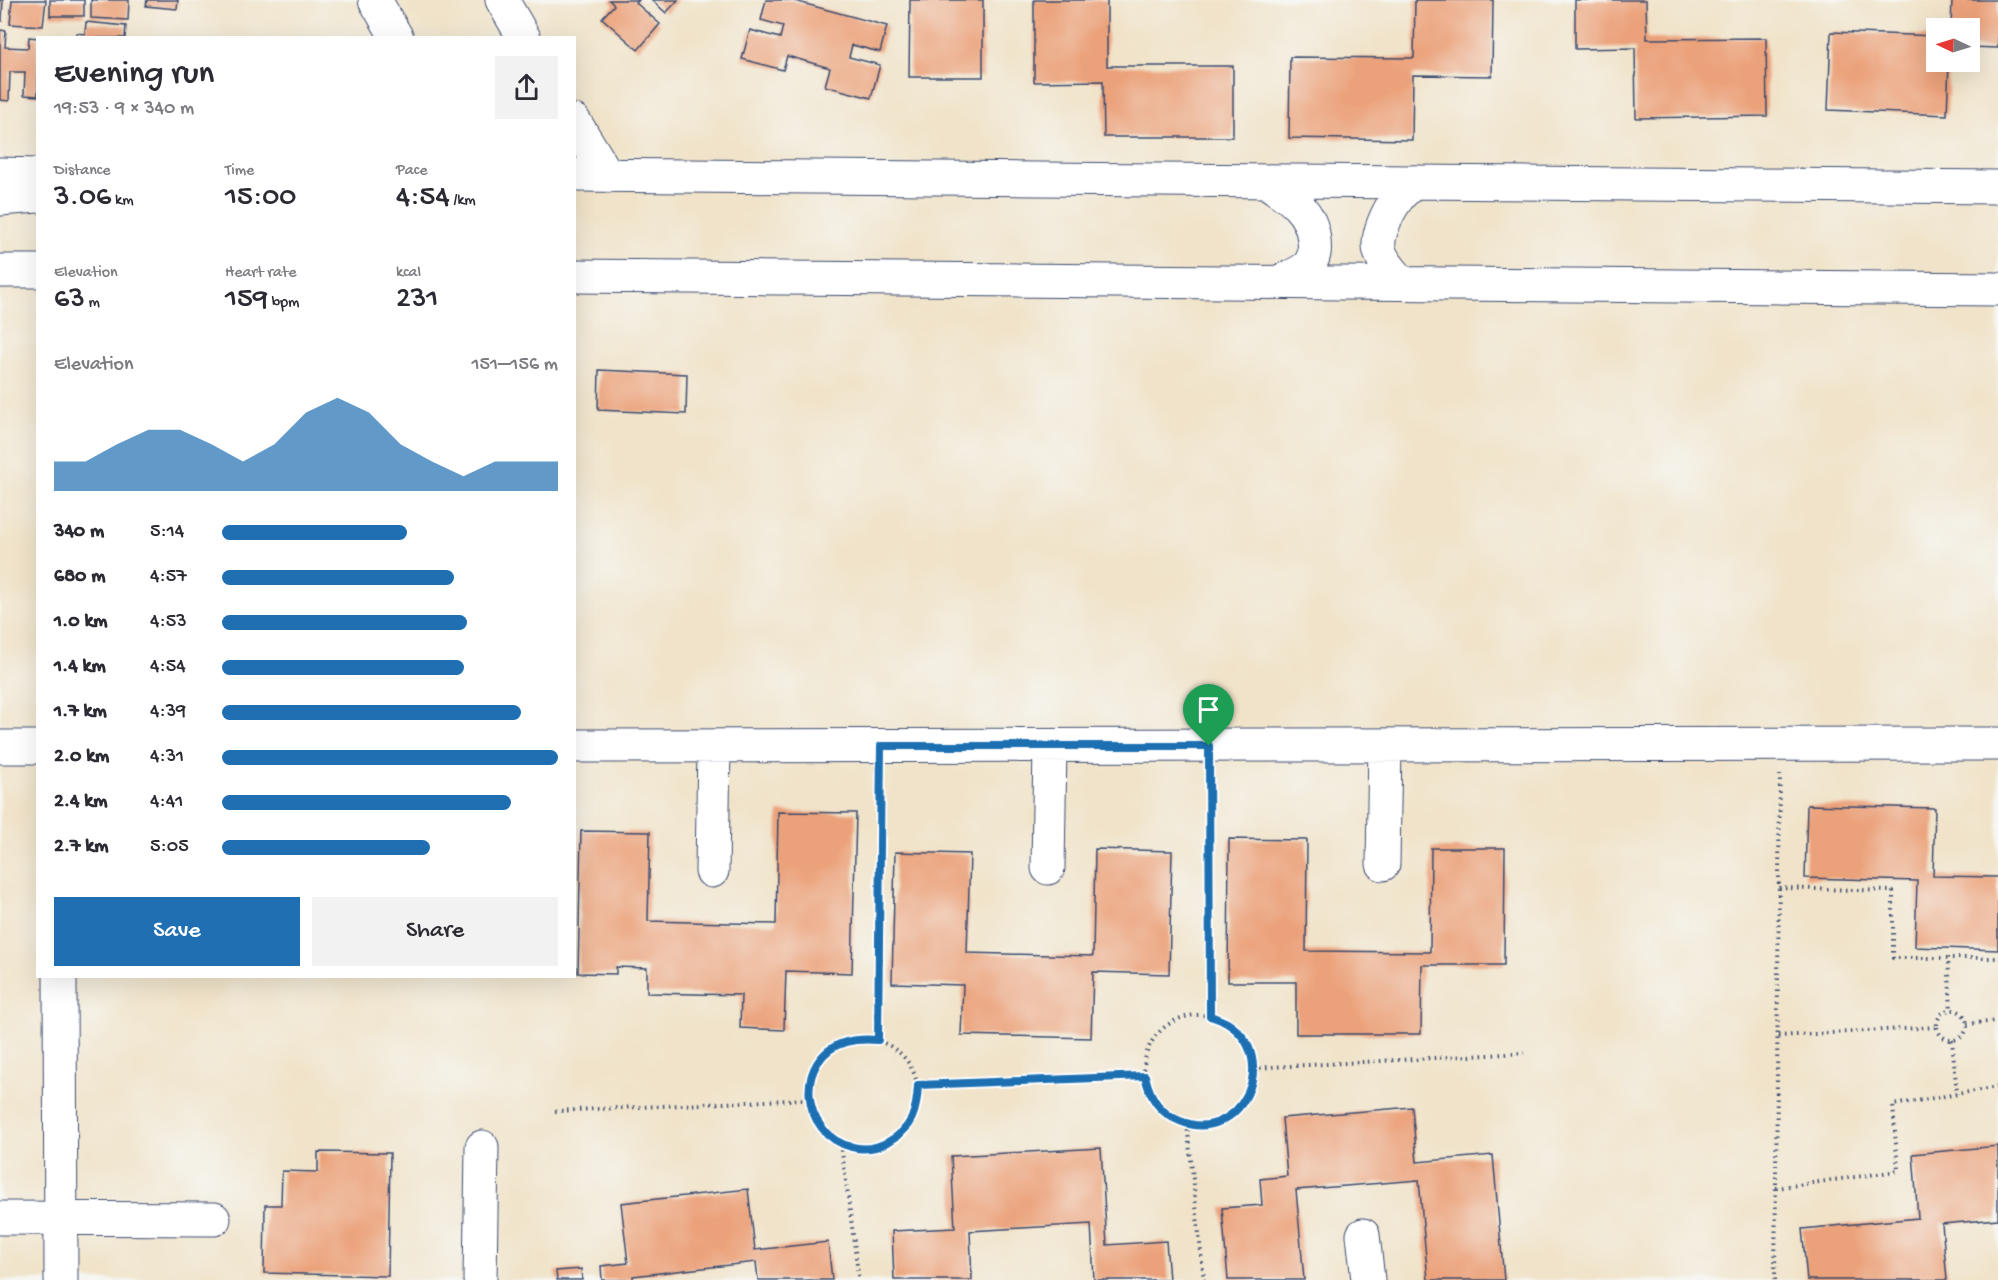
<!DOCTYPE html>
<html lang="en">
<head>
<meta charset="utf-8">
<style>
	body { margin:0; font-family:"Gochi Hand",sans-serif; background:#f2f2f3; color:#2b2b33; height:100vh; display:flex; flex-direction:column; font-size:22px; white-space:nowrap }
	* { box-sizing:border-box; margin:0 }
	p { font-size:20px; color:#7c7c81 }
	.icon { flex:none; width:33px; height:33px; fill:none; stroke:currentColor; stroke-width:2; stroke-linecap:round; stroke-linejoin:round }
	.map { position:relative; flex:1; overflow:hidden }
	.sheet { position:absolute; left:36px; top:36px; width:540px; height:942px; display:flex; flex-direction:column; background:#fff; border-radius:0px; box-shadow:0 6px 24px #0002 }
	.sheet>* { flex:none }
	.needle { width:39px; rotate:274deg }
	.tools { position:absolute; left:1926px; top:18px; display:grid; gap:12px }
	.tools a { display:grid; place-items:center; width:54px; height:54px; border-radius:0px; background:#fff; box-shadow:0 6px 24px #0002; font-size:30px }
	.pin { position:absolute; display:grid; place-items:center; width:51px; height:51px; color:#fff; margin:-62px -26px; border-radius:50% 50% 50% 0; rotate:-45deg; box-shadow:0 0 6px #0007 }
	.pin .icon { rotate:45deg }
	.round { display:grid; place-items:center; flex:none; width:63px; height:63px; border-radius:0px; background:#f2f2f3 }
	.overview { display:flex; align-items:center; justify-content:space-between; height:102px; padding:0 18px }
	h1 { font-size:33px; font-weight:600; line-height:45px }
	.figures { display:grid; grid-template-columns:repeat(3,1fr); gap:9px; height:102px; padding:6px 18px }
	.figures div { display:grid; align-content:center }
	.figures b { font-size:30px; font-weight:600 }
	.figures small { font-size:16px; font-weight:400 }
	.figures p { font-size:16px }
	.chart { height:168px; padding:12px 18px }
	.chart p { display:flex; justify-content:space-between }
	.chart svg { width:100%; height:108px; margin-top:6px; fill:#1f6fb2; opacity:.7 }
	.cta { display:flex; gap:12px; margin-top:auto; padding:12px 18px }
	.cta a { flex:1; height:69px; border-radius:0px; background:#1f6fb2; color:#fff; font-size:24px; font-weight:600; line-height:69px; text-align:center }
	.cta a+a { background:#f2f2f3; color:#2b2b33 }
	ul { padding:0 18px; list-style:none; font-size:20px }
	li { display:grid; grid-template-columns:96px 72px 1fr; align-items:center; height:45px }
	li i { height:15px; border-radius:8px; background:#1f6fb2 }
	.map>svg:first-child { display:block }
</style>
</head>
<body>
<div class="map">
<svg width="1998" height="1280" viewBox="0 0 1998 1280">
	<rect width="100%" height="100%" fill="#f6f6f2"/>
	<filter id="ink" filterUnits="userSpaceOnUse"><feTurbulence type="fractalNoise" baseFrequency=".0167" numOctaves="2"/><feDisplacementMap in="SourceGraphic" scale="12" xChannelSelector="R" yChannelSelector="G"/><feConvolveMatrix kernelMatrix="1 2 1 2 8 2 1 2 1" color-interpolation-filters="sRGB"/></filter>
	<filter id="wash" filterUnits="userSpaceOnUse"><feTurbulence type="fractalNoise" baseFrequency=".008" numOctaves="4" result="noise"/><feDisplacementMap in="SourceGraphic" scale="24" xChannelSelector="R" yChannelSelector="G"/><feGaussianBlur stdDeviation="1.35" result="paint"/><feColorMatrix in="noise" values="0 0 0 0 0 0 0 0 0 0 0 0 0 0 0 0 0 1.4 0 .05"/><feComposite in="paint" operator="in"/></filter>
	<g filter="url(#wash)">
		<rect width="100%" height="100%" fill="#f0e3c9"/>
		<g id="blocks">
			<path fill="#eba179" d="M0,0h3l-1,21h-2z
				M12,0h34l-3,26 -33,-2z
				M50,0h34v16h-34z
				M91,0h38l-1,20 -37,-2z
				M147,0h31l-1,9 -31,-3z
				M609,0h30l-3,3 24,21 -22,26 -36,-32 12,-13z
				M652,0h26l-12,13z
				M766,0h25l96,26 -7,26 -28,-7 -3,12 31,8 -9,33 -46,-12 5,-18 -43,-12 -4,14 -41,-11 8,-29 30,8 3,-12 -22,-6z
				M910,0h73v77h-74z
				M1034,0h73v66h126v71h-129l-1,-56 -69,1z
				M1415,0h78l-1,76 -79,-1 -1,65 -123,-2 1,-81 124,1z
				M1575,0h71l1,39 119,-1 1,78 -131,2 -1,-70 -60,1z
				M1952,0h46v48l-28,-1v-19h-19z
				M86,22l40,4 -1,12h-49v-5l9,1z
				M0,30l6,1 -1,16 23,1 1,-11 9,1v58l-14,-1 1,-23h-15l-1,29 -9,-1z
				M1831,32l105,4v26h13l-2,53 -119,-5z
				M599,370l88,4 -1,40 -88,-4z
				M1807,805l128,3 -2,68 65,1v73l-83,-3 2,-66 -112,-3z
				M778,812l78,1 -4,160 -66,-2 -2,59 -44,-2 1,-33 -94,-2v-25l-31,-1v7l-38,-1 3,-142 69,1 -2,89 128,3z
				M1229,839l78,1 -1,111 124,1 1,-104h74l-1,117h-82l-1,69h-125v-52h-68z
				M1095,849l77,2 -3,123 -76,-2 -2,66 -130,-3 2,-50 -71,-2 3,-131 75,2 -3,99 126,3z
				M1412,1107l5,55 76,-7 11,125h-76l-9,-100 -123,10 8,90h-76l-6,-72 40,-3 -2,-26 27,-3 -5,-58z
				M1998,1146v73l-56,5 5,56h-140l-5,-51 116,-11 -5,-64z
				M1101,1148l6,97 59,-4 3,39h-75l-3,-56 -121,7 2,49h-78l-2,-49 63,-3 -4,-72z
				M318,1152l72,1 -2,123 -124,-3 1,-68h16l1,-34 36,1z
				M748,1189l7,61 73,-8 4,38h-74l-2,-18 -123,14v4h-31l-1,-14 27,-3 -7,-60z
				M581,1269l1,11h-25l-1,-9z"/>
		</g>
	</g>
	<g filter="url(#ink)">
		<use href="#blocks" fill-opacity="0" stroke="#3b4a6e" stroke-width="1.5"/>
		<g fill="none" stroke-linecap="round" stroke-linejoin="round">
			<defs>
				<path id="minor" d="M375,0l22,38
					M502,0l22,38
					M574,121l34,55
					M0,174l38,1
					M574,175l1424,12
					M1265,181c23,15 46,28 49,59 1,10 1,18 -6,26 -7,7 -21,12 -29,16
					M0,199l38,-3
					M0,271h38
					M574,276l1424,13
					M1402,283c-7,-9 -18,-19 -22,-31 -5,-15 8,-41 17,-53 4,-6 11,-12 17,-17
					M574,746l1424,-2
					M0,747h38
					M1383,864l2,-119
					M1048,868l2,-122
					M712,871l2,-125
					M60,976l1,304
					M0,1218l214,1
					M1363,1235l5,45
					M480,1280l2,-133"/>
			</defs>
			<use href="#minor" stroke="#3b4a6e" stroke-width="35"/>
			<path stroke="#3b4a6e" stroke-width="4" stroke-dasharray="1.5 4.5" stroke-linecap="butt" d="M1209,777l1,239
				M1779,888l114,3v67h105
				M1948,957l3,53
				M1937 1025a15 15 0 1 1 30 0a15 15 0 1 1-30 0Z
				M1144 1070a55 55 0 1 1 110 0a55 55 0 1 1-110 0Z
				M1967,1024l31,-3
				M1778,1036l159,-9
				M808 1094a55 55 0 1 1 110 0a55 55 0 1 1-110 0Z
				M878,1040l3,-263
				M1952,1040l5,54
				M1254,1068l270,-15
				M918,1085l227,-9
				M555,1111l254,-12
				M1187,1124l17,156
				M841,1144l18,136
				M1776,1188l122,-17 -5,-66 105,-18
				M1775,1280l5,-505"/>
			<use href="#minor" stroke="#fff" stroke-width="33"/>
		</g>
	</g>
	<g fill="none" stroke-linecap="round" stroke-linejoin="round" filter="url(#ink)">
		<defs>
			<path id="route" d="M881,746h328l1,270c6,2 12,4 17,7 56,35 13,123 -47,98 -21,-8 -30,-24 -35,-45l-227,9c-1,26 -6,44 -30,57 -11,6 -24,8 -36,5 -52,-12 -59,-90 -6,-105 11,-3 21,-3 32,-2z"/>
		</defs>
		<use href="#route" stroke="#fff" stroke-width="12"/>
		<use href="#route" stroke="#1f6fb2" stroke-width="8"/>
	</g>
</svg>
<div class="tools">
<a><svg class="needle" viewBox="-14 -14 28 28"><path d="M0-13l5 13h-10z" fill="#e53935"/><path d="M0 13l5-13h-10z" fill="#7c7c81"/></svg></a>
</div>
<div class="pin" style="left:1209px;top:746px;background:#1e9e55"><svg class="icon" aria-label="arrive" viewBox="0 0 24 24"><path d="M6 21V4h12l-3 4 3 4H6"/></svg></div>
<section class="sheet">
<div class="overview"><div><h1>Evening run</h1><p>19:53 · 9 × 340 m</p></div><a class="round"><svg class="icon" aria-label="share" viewBox="0 0 24 24"><path d="M12 15V3M7 8l5-5 5 5M5 13v7h14v-7"/></svg></a></div>
<div class="figures">
<div><p>Distance</p><b>3.06<small> km</small></b></div>
<div><p>Time</p><b>15:00</b></div>
<div><p>Pace</p><b>4:54<small> /km</small></b></div>
</div>
<div class="figures">
<div><p>Elevation</p><b>63<small> m</small></b></div>
<div><p>Heart rate</p><b>159<small> bpm</small></b></div>
<div><p>kcal</p><b>231</b></div>
</div>
<div class="chart"><p><span>Elevation</span>151–156 m</p>
<svg viewBox="0 0 160 44" preserveAspectRatio="none"><path d="M0 44V32L10 32L20 25L30 19L40 19L50 25L60 32L70 25L80 12L90 6L100 12L110 25L120 32L130 38L140 32L150 32L160 32V44z"/></svg>
</div>
<ul>
<li><b>340 m</b>5:14<i style="width:55%"></i></li>
<li><b>680 m</b>4:57<i style="width:69%"></i></li>
<li><b>1.0 km</b>4:53<i style="width:73%"></i></li>
<li><b>1.4 km</b>4:54<i style="width:72%"></i></li>
<li><b>1.7 km</b>4:39<i style="width:89%"></i></li>
<li><b>2.0 km</b>4:31<i style="width:100%"></i></li>
<li><b>2.4 km</b>4:41<i style="width:86%"></i></li>
<li><b>2.7 km</b>5:05<i style="width:62%"></i></li>
</ul>
<div class="cta"><a>Save</a><a>Share</a></div>
</section>
</div>
</body>
</html>
